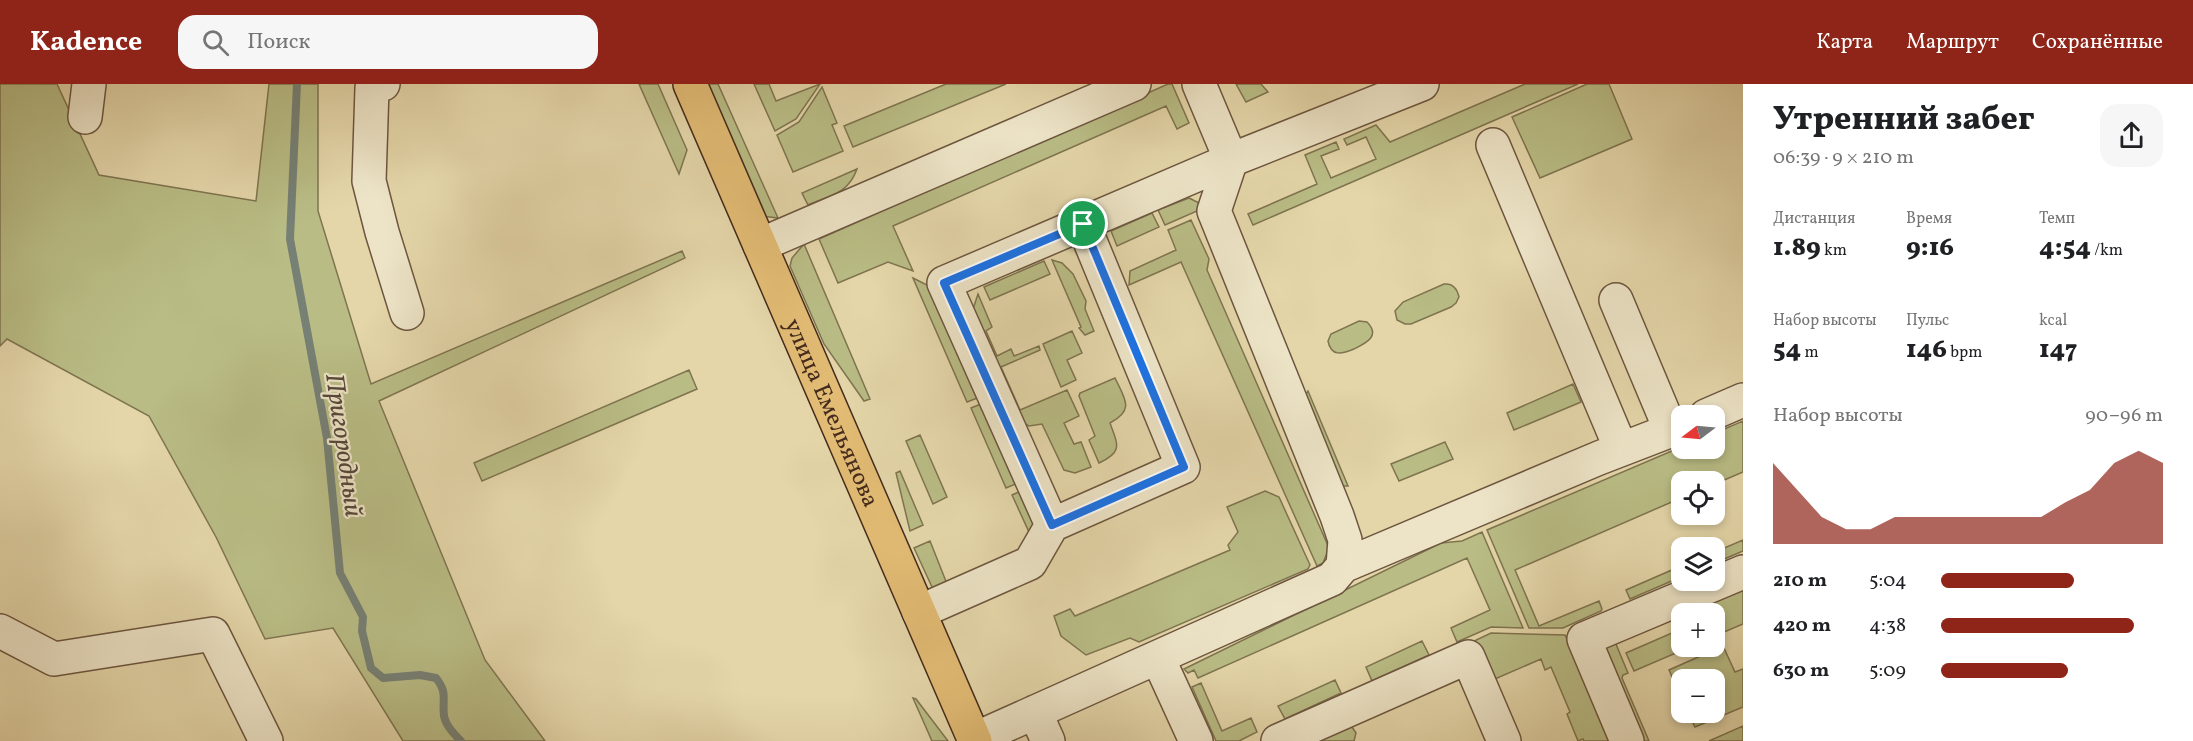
<!DOCTYPE html>
<html lang="ru">
<head>
<meta charset="utf-8">
<style>
	body { margin:0; font-family:Vollkorn,serif; background:#f6f6f6; color:#202124; height:100vh; display:flex; flex-direction:column; font-size:22px; white-space:nowrap }
	* { box-sizing:border-box; margin:0 }
	p { font-size:20px; color:#757577 }
	.icon { flex:none; width:33px; height:33px; fill:none; stroke:currentColor; stroke-width:2; stroke-linecap:round; stroke-linejoin:round }
	.map { position:relative; flex:1; overflow:hidden }
	.drawer { display:flex; flex-direction:column; background:#fff; width:450px }
	.drawer>* { flex:none }
	.needle { width:39px; rotate:254deg }
	.controls { position:absolute; left:1671px; top:321px; display:grid; gap:12px }
	.controls a { display:grid; place-items:center; width:54px; height:54px; border-radius:12px; background:#fff; box-shadow:0 3px 9px #0003; font-size:30px }
	.pin { position:absolute; display:grid; place-items:center; width:51px; height:51px; color:#fff; margin:-26px; border:3px solid #fff; border-radius:50%; box-shadow:0 2px 6px #0007 }
	.round { display:grid; place-items:center; flex:none; width:63px; height:63px; border-radius:18px; background:#f6f6f6 }
	.summary { display:flex; align-items:center; justify-content:space-between; height:102px; padding:0 30px }
	h1 { font-size:33px; font-weight:800; line-height:45px }
	.stats { display:grid; grid-template-columns:repeat(3,1fr); gap:9px; height:102px; padding:6px 30px }
	.stats div { display:grid; align-content:center }
	.stats b { font-size:26px; font-weight:800 }
	.stats small { font-size:16px; font-weight:400 }
	.stats p { font-size:16px }
	.chart { height:168px; padding:12px 30px }
	.chart p { display:flex; justify-content:space-between }
	.chart svg { width:100%; height:108px; margin-top:6px; fill:#8f2418; opacity:.7 }
	ul { padding:0 30px; list-style:none; font-size:20px }
	li { display:grid; grid-template-columns:96px 72px 1fr; align-items:center; height:45px }
	li i { height:15px; border-radius:8px; background:#8f2418 }
	header { display:flex; align-items:center; gap:36px; box-sizing:border-box; height:84px; padding:0 30px; background:#8f2418; color:#fff }
	header strong { font-size:28px }
	nav { display:flex; gap:33px; margin-inline-start:auto; font-size:21px }
	.search { width:420px; height:54px; background:#f6f6f6; display:flex; align-items:center; gap:15px; box-sizing:border-box; padding:0 21px; border-radius:18px; color:#757577; font-size:22px }
	main { display:flex; flex:1; min-height:0 }
	.map>svg:first-child { display:block }
</style>
</head>
<body>
<header>
<strong>Kadence</strong>
<div class="search"><svg class="icon" aria-label="search" viewBox="0 0 24 24"><circle cx="10" cy="10" r="6"/><path d="M15 15l6 6"/></svg>Поиск</div>
<nav><a>Карта</a><a>Маршрут</a><a>Сохранённые</a></nav>
</header>
<main>
<div class="map">
<svg width="1743" height="657" viewBox="0 0 1743 657">
	<rect width="100%" height="100%" fill="#e4d6a9"/>
	<filter id="stains"><feTurbulence type="fractalNoise" baseFrequency=".00333" numOctaves="4"/><feColorMatrix values="0 0 0 0 .2 0 0 0 0 .09 0 0 0 0 .02 0 0 0 .5 -.17"/></filter>
	<radialGradient id="worn" r=".72"><stop offset=".6" stop-color="#630" stop-opacity="0"/><stop offset="1" stop-color="#630" stop-opacity=".3"/></radialGradient>
	<path fill="#b9bc85" stroke="#7f7450" stroke-width="1.5" d="M0,0h57l42,91 157,26 13,-117h49v127l53,173 311,-133 3,7 -306,143 106,259 60,81h-142l-70,-113 -68,11 -49,-102 -67,-121 -142,-77 -7,7z
		M639,0h19l29,66 -8,24z
		M707,0h11l60,134 -16,-2z
		M754,0h15l7,17 44,-17 -24,35 -21,12z
		M946,0h60l-153,63 -9,-21z
		M1168,0h4l17,39 -12,6 -11,-23 -273,120 20,45 -25,-9 -50,21 -19,-44z
		M1236,0h25l7,8 -22,10z
		M1525,0h53l-325,141 -5,-11 69,-30 -12,-29 31,-13 3,7 -18,7 10,22 45,-19 -10,-22 -19,8 -3,-6 32,-14 14,17z
		M1587,0h22l23,55 -92,39 -28,-61z
		M822,3l15,36 -5,2 11,26 -50,21 -16,-37 22,-13z
		M857,85c-9,25 -26,26 -49,36l-6,-12z
		M1189,114l10,5 -2,8 -32,14 -7,-15z
		M1152,129l7,14 -42,19 -6,-15z
		M1191,136l18,39 -2,11 122,278 -6,15 -6,3 -136,-304 -52,23 1,-14 46,-21 -8,-20z
		M804,160l66,155 -6,2 -40,-57 -34,-78 2,-8z
		M1052,176l10,3 11,11 13,27 -1,8 9,22 -9,4 -6,-7 2,-1z
		M1044,177l6,13 -60,26 -6,-13z
		M913,194l20,10 52,107 -18,7z
		M1444,200c9,-1 13,4 15,13l-3,6 -5,4 -40,17h-6l-8,-4 -2,-9 8,-9z
		M978,210l14,33 -6,4 11,25 14,-7 3,7 25,-10 1,4 -39,17 19,43 47,-20 12,26 -15,7 10,21 7,-2 10,25 -16,6 -11,-3 -22,-46 -13,2 -6,-4 -50,-113z
		M1359,237l8,1c14,14 -1,21 -13,27 -12,5 -23,8 -26,-8l3,-7z
		M1072,247l10,22 -15,7 9,20 -15,7 -18,-43z
		M689,286l8,19 -215,92 -8,-18z
		M1115,294c10,21 20,32 -5,45 8,22 13,29 -11,40l-10,-23 6,-4 -16,-40 1,-3z
		M1573,300l8,18 -67,28 -7,-17z
		M1308,307l40,95h-7l-38,-88z
		M988,317l35,80 -17,7 -35,-80z
		M1743,337v51l-28,12 -1,-2h-32l-1,16 -166,72 24,56 60,-25 3,8 -1,2 -38,17h-34l-42,-98 194,-83 33,1 1,-15z
		M920,351l27,62 -14,7 -27,-63z
		M1445,358l8,17 -54,22 -8,-17z
		M900,387l23,54 -13,6 -14,-58z
		M1030,403l10,26 -11,19 -17,-37z
		M1265,407l14,6 31,68 -2,4 -169,73 -9,-4 -44,17 -25,-19 -7,-20 16,-7 5,7 155,-66 -2,-5 10,-13 -11,-25z
		M1482,448l41,96 -32,-1 -34,15 -6,-14 39,-18 -23,-52 -269,120 -4,-8 -6,3 -4,-4 257,-126 21,-2z
		M1743,456v11l-28,12v-11z
		M930,457l19,48h-13l-4,-2 -18,-39z
		M1681,482v11l-51,22 -4,-9z
		M1738,498l5,10v32l-28,12 -1,-22 -29,-1z
		M1681,545l1,17 8,1 -56,24 -8,-18z
		M1491,549l74,2 48,106h-29l-1,-2 -5,2 -11,-27 3,-2 -19,-45 -6,3 -4,-11 -46,20 -4,-1 -17,-37z
		M1613,553l15,36 -5,2 -1,3 27,63h-13l-35,-88z
		M1422,557l7,14 -57,26 -6,-14z
		M1723,562l12,26 8,-3v38l-48,20 -7,-14 26,-1v-32h-32l-1,17 -12,-27z
		M1335,596l6,13 -56,26 -7,-13z
		M1201,599l21,48 29,-13 6,14 -18,9h-23l-24,-54z
		M913,614l3,1 32,42h-16z
		M1346,634l10,15 -2,8h-58z
		M1743,642v15h-34z"/>
	<g fill="none" stroke-linecap="round" stroke-linejoin="round">
		<path stroke="#768074" stroke-width="8" d="M297,0l-7,155 37,199 13,135 23,44 -1,14 9,37 12,10 37,-3 16,3c12,15 6,21 8,38 2,10 10,18 17,25"/>
		<defs>
			<path id="minor" d="M383,0l-11,4 -3,93 13,51 25,81
				M85,33l4,-33
				M1493,61l128,304
				M760,161l374,-161
				M1616,216l55,131
				M1706,332l37,-16
				M1052,441l131,-58 -100,-243
				M1343,482l2,-26 -8,-24 -123,-305 17,-51 191,-76
				M919,528l111,-49 22,-38 -108,-242 287,-123 -32,-76
				M0,547l54,28 159,-25 53,107
				M1158,574l38,83
				M1035,628l13,29
				M975,655l357,-160 11,-13 256,-108 83,-32
				M1278,657l190,-84 36,84
				M1627,657l-43,-102 159,-67"/>
			<g id="major">
				<path id="s1" d="M690,0l285,657"/>
			</g>
		</defs>
		<use href="#minor" stroke="#6d563f" stroke-width="36"/>
		<use href="#major" stroke="#452b1c" stroke-width="36"/>
		<use href="#minor" stroke="#ede4c7" stroke-width="33"/>
		<use href="#major" stroke="#e2bb74" stroke-width="33"/>
	</g>
	<g fill="none" stroke-linecap="round" stroke-linejoin="round">
		<defs>
			<path id="route" d="M1083,140l101,243 -132,58 -108,-242z"/>
		</defs>
		<use href="#route" stroke="#fff" stroke-width="12"/>
		<use href="#route" stroke="#1a73e8" stroke-width="8"/>
	</g>
	<g text-anchor="middle" stroke-width="4.5" stroke-linejoin="round" paint-order="stroke">
		<g font-size="24" fill="#452b1c" stroke="#ede4c7">
			<text dy="8" stroke="none"><textPath href="#s1" startOffset="358">улица Емельянова</textPath></text>
		</g>
		<g font-size="26" font-style="italic" fill="#554739" stroke="#ede4c7">
			<text transform="translate(345 361) rotate(82)" y="9">Пригородный</text>
		</g>
	</g>
	<rect width="100%" height="100%" filter="url(#stains)"/>
	<rect width="100%" height="100%" fill="url(#worn)"/>
</svg>
<div class="controls">
<a><svg class="needle" viewBox="-14 -14 28 28"><path d="M0-13l5 13h-10z" fill="#e53935"/><path d="M0 13l5-13h-10z" fill="#757577"/></svg></a>
<a><svg class="icon" aria-label="locate" viewBox="0 0 24 24"><circle cx="12" cy="12" r="6"/><path d="M12 2v4M12 18v4M2 12h4M18 12h4"/></svg></a>
<a><svg class="icon" aria-label="layers" viewBox="0 0 24 24"><path d="M12 4l9 5-9 5-9-5zM3 14l9 5 9-5"/></svg></a>
<a>+</a>
<a>−</a>
</div>
<div class="pin" style="left:1083px;top:140px;background:#1e9e55"><svg class="icon" aria-label="arrive" viewBox="0 0 24 24"><path d="M6 21V4h12l-3 4 3 4H6"/></svg></div>
</div>
<section class="drawer">
<div class="summary"><div><h1>Утренний забег</h1><p>06:39 · 9 × 210 m</p></div><a class="round"><svg class="icon" aria-label="share" viewBox="0 0 24 24"><path d="M12 15V3M7 8l5-5 5 5M5 13v7h14v-7"/></svg></a></div>
<div class="stats">
<div><p>Дистанция</p><b>1.89<small> km</small></b></div>
<div><p>Время</p><b>9:16</b></div>
<div><p>Темп</p><b>4:54<small> /km</small></b></div>
</div>
<div class="stats">
<div><p>Набор высоты</p><b>54<small> m</small></b></div>
<div><p>Пульс</p><b>146<small> bpm</small></b></div>
<div><p>kcal</p><b>147</b></div>
</div>
<div class="chart"><p><span>Набор высоты</span>90–96 m</p>
<svg viewBox="0 0 160 44" preserveAspectRatio="none"><path d="M0 44V11L10 22L20 33L30 38L40 38L50 33L60 33L70 33L80 33L90 33L100 33L110 33L120 27L130 22L140 11L150 6L160 11V44z"/></svg>
</div>
<ul>
<li><b>210 m</b>5:04<i style="width:60%"></i></li>
<li><b>420 m</b>4:38<i style="width:87%"></i></li>
<li><b>630 m</b>5:09<i style="width:57%"></i></li>
</ul>
</section>
</main>
</body>
</html>
